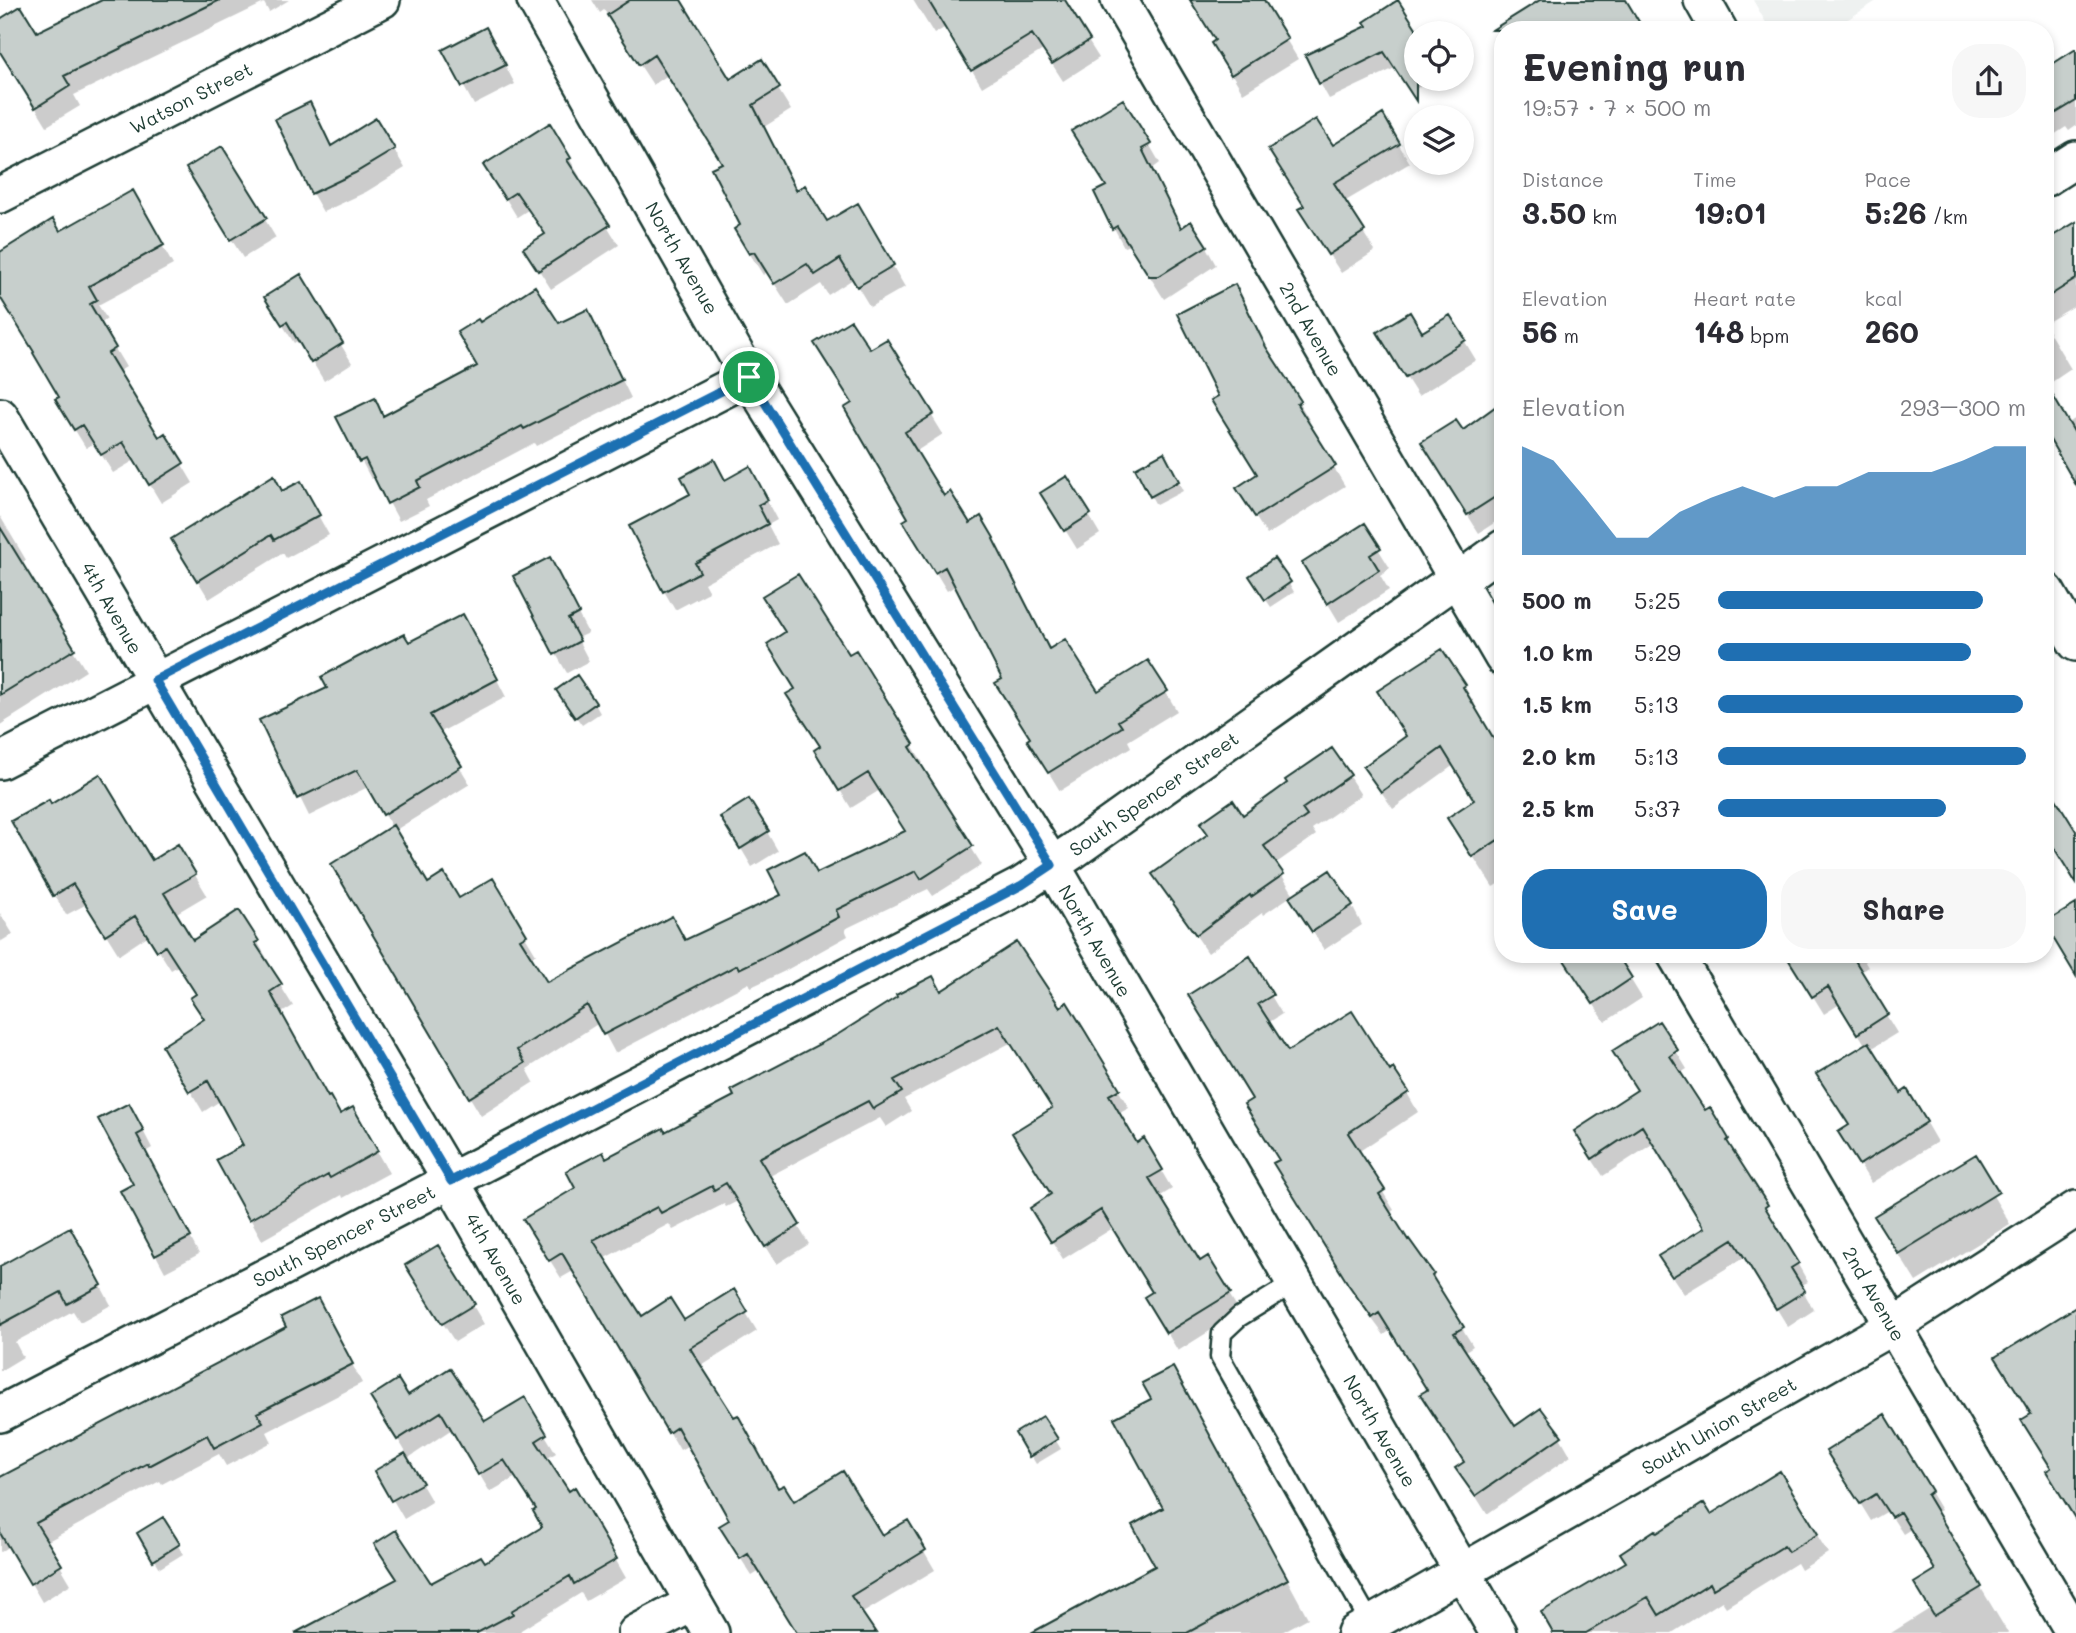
<!DOCTYPE html>
<html lang="en">
<head>
<meta charset="utf-8">
<style>
	body { margin:0; font-family:Mali,sans-serif; background:#f7f7f7; color:#2b2b33; height:100vh; display:flex; flex-direction:column; font-size:26px; white-space:nowrap }
	* { box-sizing:border-box; margin:0 }
	p { font-size:23px; color:#7c7c81 }
	.icon { flex:none; width:38px; height:38px; fill:none; stroke:currentColor; stroke-width:2; stroke-linecap:round; stroke-linejoin:round }
	.map { position:relative; flex:1; overflow:hidden }
	.sheet { position:absolute; left:1494px; top:21px; width:560px; height:942px; display:flex; flex-direction:column; background:#fff; border-radius:28px; box-shadow:0 4px 10px #0003 }
	.sheet>* { flex:none }
	.tools { position:absolute; left:1404px; top:21px; display:grid; gap:14px }
	.tools a { display:grid; place-items:center; width:70px; height:70px; border-radius:50%; background:#fff; box-shadow:0 4px 10px #0003; font-size:35px }
	.pin { position:absolute; display:grid; place-items:center; width:60px; height:60px; color:#fff; margin:-30px; border:4px solid #fff; border-radius:50%; box-shadow:0 2px 7px #0007 }
	.round { display:grid; place-items:center; flex:none; width:74px; height:74px; border-radius:28px; background:#f7f7f7 }
	.summary { display:flex; align-items:center; justify-content:space-between; height:119px; padding:0 28px }
	h1 { font-size:38px; font-weight:700; line-height:52px }
	.metrics { display:grid; grid-template-columns:repeat(3,1fr); gap:10px; height:119px; padding:7px 28px }
	.metrics div { display:grid; align-content:center }
	.metrics b { font-size:30px; font-weight:700 }
	.metrics small { font-size:19px; font-weight:400 }
	.metrics p { font-size:19px }
	.chart { height:196px; padding:14px 28px }
	.chart p { display:flex; justify-content:space-between }
	.chart svg { width:100%; height:126px; margin-top:7px; fill:#1f6fb2; opacity:.7 }
	.action { display:flex; gap:14px; margin-top:auto; padding:14px 28px }
	.action a { flex:1; height:80px; border-radius:28px; background:#1f6fb2; color:#fff; font-size:28px; font-weight:700; line-height:80px; text-align:center }
	.action a+a { background:#f7f7f7; color:#2b2b33 }
	ul { padding:0 28px; list-style:none; font-size:23px }
	li { display:grid; grid-template-columns:112px 84px 1fr; align-items:center; height:52px }
	li i { height:18px; border-radius:9px; background:#1f6fb2 }
	.map>svg:first-child { display:block }
</style>
</head>
<body>
<div class="map">
<svg width="2076" height="1633" viewBox="0 0 2076 1633">
	<rect width="100%" height="100%" fill="#fff"/>
	<filter id="ink" filterUnits="userSpaceOnUse"><feTurbulence type="fractalNoise" baseFrequency=".0143" numOctaves="2"/><feDisplacementMap in="SourceGraphic" scale="14" xChannelSelector="R" yChannelSelector="G"/><feConvolveMatrix kernelMatrix="1 2 1 2 8 2 1 2 1" color-interpolation-filters="sRGB"/></filter>
	<g filter="url(#ink)">
		<path fill="#eef1f0" d="M1753,0h125l-47,30h-61z"/>
		<path fill="#0003" d="M104,0h185l-20,12 -5,-9 -190,92 6,11 -33,20 -47,-77v-28l36,13z
			M592,0h70l67,81 49,8 13,21 -27,17 32,65 31,31 30,-18 48,82 -35,20 -17,-28 -25,16 -7,-11 -33,21 -21,-33 -4,3 -15,-24 -25,-87 -55,-89 -15,10 -49,-75 -4,3z
			M913,0h149l37,58 -36,23 -20,-31 -61,37 -36,-60 -12,7z
			M1190,0h72l36,59 -55,34 -29,-49 3,-2z
			M1534,0h91l-122,30v13l-7,-13 41,-26z
			M1397,3l20,30 -1,46h15l-20,13 -16,-24 -66,31 -9,-16 49,-56z
			M496,48l19,36 -41,21 -30,-54z
			M2076,51v75l-7,5 -3,-4 -20,13v-69z
			M1382,117l28,46 -66,39 31,49 -34,22 -29,-44 -7,-22 27,-60z
			M376,120l29,48 -39,24 -43,20 -11,-19 8,-69 12,24z
			M1149,144l11,19 -8,6 30,61 24,17 10,18 -52,34 -34,-54 -6,2 -10,-19 -18,-35 12,-5 -23,-37z
			M222,148l54,90 -33,20 -44,-71z
			M569,158l11,19 -2,2 41,66 -68,44 -14,-22 9,-32 -18,-25 -11,7 -20,-33z
			M133,193l40,72 -75,40 9,14 -7,5 26,43 -8,5 40,68 7,-4 28,47 -32,20 -26,-43 -22,13 -19,-30 -8,5 -18,-29 -7,-22 -61,-109v-34l60,-21z
			M2076,224v81l-30,18v-81z
			M300,277l52,86 -28,18 -25,-41 -5,3 -17,-27z
			M1245,306l28,54 37,61 -3,2 38,63 -78,49 -18,-28 10,-32 -39,-79z
			M1450,317l26,43 -58,36 -28,-44z
			M479,324l118,5 34,69 -95,48 -2,-3 -108,57 3,6 -30,15 -24,-44 -4,2 -32,-61 45,-1 95,-50z
			M2046,327l25,42 -25,17z
			M886,341l57,93 -28,18 28,46 26,28 11,-7 24,38 -2,1 47,93 49,42 50,-31 29,49 -49,30 3,6 -71,44 -19,-31 -37,-81 -47,-94 -10,6 -31,-51 -6,-22 -56,-114 15,-52z
			M2046,386l21,38 9,-6v64l-30,-52z
			M1503,403v87l-3,2 3,6v19l-24,16 -45,-71 28,-29z
			M1169,463l14,28 -27,14 -5,-9z
			M1067,478l33,56 -23,15 -23,-37z
			M725,482l35,6 17,32 -9,5 10,19 -74,39 5,9 -34,18 -11,-19z
			M300,483l29,52 -43,23 -3,-5 -74,46 -25,-41z
			M0,516l26,44 -6,4 66,107 -86,54z
			M1364,526l26,42 -10,7 9,15 -50,32 -24,-40z
			M560,579l28,54 -11,5 12,23 -22,12 -11,-19z
			M1289,583l5,9 -23,15 -15,-22z
			M473,633l33,64 -67,36 31,51 -76,47 34,54 31,15 33,-19 44,73 -6,4 16,26 139,-42 99,-46 33,-21 89,-43 -26,-42 -29,18 -24,-39 -6,-22 28,-91 63,89 11,18 -3,3 62,99 -49,31 -5,-7 -83,40 3,7 -65,36 -32,15 -2,-4 -134,70 -16,-30 -72,46 7,13 -53,34 -148,-251 59,-38 -24,-40 -59,29 -47,-95 68,-32 78,-44z
			M1442,651l33,53 -3,2 31,52 -9,8 9,15v100l-10,6 -33,-51 16,-35 -22,-36 -61,44 -28,-41 42,-31z
			M563,699l32,5 5,9 -18,12z
			M1332,750l29,45 -49,34 4,6 -41,29 19,31 58,11 10,19 -38,25 -33,-54 -28,19 -1,-2 -54,40 -54,-78 88,-58z
			M2046,786l30,48v47l-21,-33 -9,6z
			M50,806l101,56 27,-15 29,48 -32,19 17,29 65,-2 12,21 -2,2 26,42 -13,8 48,85 12,18 12,-8 37,64 -46,25 -1,-3 -80,45 -44,-79 28,-16 -26,-44 -17,11 -39,-66 41,-26 -8,-25 -19,-29 -7,4 -22,-35 -30,20 -32,-51 -21,11 -53,-94z
			M723,818l44,14 11,19 -26,16z
			M0,913l13,21 -13,8z
			M1562,954h53l27,44 -37,24z
			M1787,954h73l8,13 -8,5 37,61 -26,16 29,46 26,28 11,19 -66,41 -19,-31 -1,-26 15,-80 -26,-42 -16,10z
			M1249,959l33,55 -14,9 19,30 102,20 4,-2 14,22 11,19 -60,40 36,58 -5,3 44,62 11,19 -2,1 31,51 -9,6 50,77 46,8 11,19 -84,58 -29,-46 7,-5 -36,-72 -38,-61 -7,5 -23,-31 -75,-121 -5,-22 -27,-61z
			M941,993l118,17 25,22 45,76 -11,6 18,31 8,-4 28,48 -13,8 41,66 29,31 11,18 -62,39 -21,-35 -3,-23 -41,-65 -50,31 -20,-32 10,-32v-86l-41,-67 -108,57 7,12 -25,16 -6,-9 -112,59 41,67 -32,20 -39,-63 -12,6 -2,-3 -51,26 -4,-6 -66,35 38,59 42,5 50,-32 24,40 -57,36 78,123 15,13 89,35 25,-16 28,48 -74,44 12,19h-74l-39,-62 -8,5 -20,-31 -1,-24 -42,-76 -9,5 -105,-180 -14,8 -25,-40 41,-50 29,-28 58,-26z
			M1676,1051l11,18 -8,5 25,39 5,-3 99,172 -8,4 14,24 -26,17 -43,-70 -61,37 -13,-19 35,-47 -52,-85 -51,33 -17,-26 53,-58 -14,-23z
			M101,1120l37,1 14,27 -7,4 54,102 -34,18 -43,-80 14,-7z
			M1971,1159l39,65 -94,58 -23,-37z
			M438,1247l46,77 -29,18 -37,-57z
			M81,1249l30,56 -31,17 -7,-11 -58,31 8,15 -23,14v-103z
			M328,1319l34,64 -95,49 5,10 -46,24 -7,-12 -57,30 -2,-3 -114,61 25,42 -29,18 -33,-56 -9,6v-73z
			M407,1398l78,26 39,-24 32,53 -10,6 22,34 7,-4 51,89 -40,23 -5,-8 -60,37 -1,3h-213l177,-69 60,-36 -6,-17 -22,-34 -26,15 -38,-63 -45,30 25,43 -28,17 -28,-48 31,-17 -24,-39z
			M1194,1407l114,211 -28,15h-245l123,-66 7,-58z
			M1885,1417l56,93 -5,3 72,120h-117l40,-25 6,-37 -26,-42 -8,5 -15,-23 -17,10 -32,-52z
			M1042,1418l19,31 -25,15 -18,-30z
			M1711,1517l106,18 11,18 -27,17 -4,-7 -71,44 -4,-6 -50,32h-117l101,-97z
			M162,1519l21,35 -23,14 -21,-34z"/>
		<path fill="#c7cfcc" stroke="#1f3d34" stroke-width="2" d="M102,0h118l-156,76 6,10 -35,22 -35,-56v-33l21,-13 16,26z
			M630,0h51l49,79 32,-20 18,29 -27,17 43,85 9,-5 22,36 31,-18 36,62 -37,22 -17,-28 -25,16 -8,-11 -33,20 -20,-32 -5,2 -15,-25 6,-4 -29,-57 11,-5 -68,-108 -15,10 -32,-50z
			M928,0h137l25,40 -38,24 -20,-30 -61,37z
			M1190,0h74l24,39 -57,36 -20,-32 4,-3z
			M1398,0l18,28v73l-32,-49 -65,32 -14,-29 62,-29 -3,-4z
			M1540,0h86l18,30h-152z
			M486,27l20,38 -44,22 -20,-37z
			M2076,49v52l-20,12 -10,-17v-28z
			M1123,99l28,45 -9,5 39,79 10,-7 16,25 -48,30h-10l-32,-50 -5,3 -18,-37 12,-6 -35,-55z
			M310,102l21,44 45,-28 19,31 -40,24 -44,21 -36,-75z
			M1383,114l17,30 -66,39 31,48 -37,24 -30,-46 6,-3 -36,-57 48,-30 17,26z
			M550,123l21,35 -4,2 43,65 -72,46 -15,-23 22,-14 -29,-42 -11,7 -22,-34z
			M222,146l45,72 -37,22 -44,-72z
			M133,190l31,55 -75,41 8,14 -7,4 26,44 -8,5 51,84 6,-4 19,30 -35,22 -26,-43 -22,13 -19,-30 -8,5 -19,-31 4,-2 -26,-44 1,-1 -34,-55v-45l53,-33 7,12z
			M2076,222v57l-30,19v-58z
			M301,274l42,69 -32,20 -24,-41 -5,3 -18,-28z
			M1235,284l31,63 35,54 -4,3 39,62 -81,51 -19,-29 21,-14 -46,-74 7,-4 -41,-82z
			M535,286l24,37 29,-14 34,71 -98,49 -2,-3 -105,55 3,6 -33,17 -22,-45 -6,3 -23,-45 39,-19 8,18 94,-50 -20,-34 21,-13 2,3z
			M1410,312l12,20 28,-17 16,25 -61,38 -28,-46z
			M851,320l19,29 17,-10 47,75 -29,18 39,64 6,-5 20,32 11,-7 13,22 -1,1 56,110 16,-10 33,52 50,-31 20,31 -50,30 4,6 -74,46 -21,-33 3,-2 -35,-55 7,-4 -57,-112 -10,6 -32,-52 5,-3 -64,-110 8,-5 -38,-60z
			M2046,384l30,51v50l-30,-52z
			M1503,401v91l-36,23 -46,-73 35,-22 7,10z
			M1164,452l15,29 -29,16 -15,-29z
			M714,459l11,21 25,-14 18,34 -10,5 10,19 -73,39 5,9 -37,20 -34,-66 61,-32 -9,-17z
			M274,475l8,16 19,-10 19,34 -46,25 -3,-5 -74,46 -26,-42z
			M1067,476l24,38 -27,17 -24,-38z
			M1365,523l16,25 -11,7 9,15 -52,34 -25,-41z
			M0,527l75,122 -75,46z
			M550,557l29,56 -11,6 12,22 -26,14 -41,-79z
			M1274,558l17,24 -26,18 -16,-24z
			M798,574l51,80 7,-4 58,94 -4,3 63,99 -52,33 -5,-8 -80,39 3,7 -67,36 -33,16 -2,-4 -134,70 -16,-30 -70,45 8,13 -56,35 -138,-234 62,-39 35,58 16,-10 15,25 34,-20 34,57 -7,4 27,43 125,-66 13,24 96,-45 -13,-25 37,-19 12,22 88,-42 -37,-58 -29,18 -25,-41 6,-4 -34,-52 9,-5 -28,-45 18,-12 -23,-36z
			M463,614l35,65 -68,36 32,51 -79,49 -26,-45 -60,29 -38,-79 68,-32 -6,-11 37,-20 46,-23 5,8z
			M1442,649l24,36 -3,2 40,67v94l-5,-8 -26,17 -25,-39 27,-18 -32,-52 -61,44 -18,-25 43,-31 -29,-45z
			M577,675l19,28 -21,15 -19,-28z
			M1332,748l19,27 -49,34 5,7 -43,30 20,28 -33,23 -1,-2 -54,40 -44,-61 56,-40 -8,-11 33,-23 10,15 44,-32 -2,-3z
			M100,774l52,86 26,-16 18,30 -32,19 29,47 46,-30 20,31 -4,2 27,41 -12,8 58,105 2,-1 10,18 13,-7 25,44 -48,27 -2,-3 -79,45 -33,-60 27,-15 -35,-64 -19,11 -27,-46 42,-27 -14,-21 6,-4 -31,-48 -8,5 -22,-35 -30,19 -32,-51 -20,12 -42,-75 38,-21 2,4z
			M2046,783l30,48v52l-30,-48z
			M749,799l20,32 -29,18 -20,-32z
			M1330,870l23,35 -41,27 -23,-35z
			M2076,904v72l-30,-50v-4z
			M1017,942l43,65 7,-5 18,29 35,58 -11,6 28,48 7,-5 19,32 -14,8 51,83 8,-5 23,37 -65,40 -22,-36 8,-5 -51,-82 -50,32 -21,-34 21,-14 -39,-61 40,-25 -53,-83 -105,55 8,12 -29,17 -5,-8 -109,57 41,67 -35,22 -39,-64 -12,7 -2,-4 -51,27 -4,-6 -64,33 49,76 28,-18 14,22 50,-31 14,23 -58,36 44,69 4,-2 40,73 6,-3 10,16 49,-30 39,64 26,-15 18,30 -75,46 25,37h-79l-49,-79 -8,5 -21,-33 10,-6 -52,-93 -9,6 -106,-180 -13,8 -26,-42 52,-31 -9,-17 37,-19 3,6 57,-30 2,4 69,-36 -3,-6 106,-55 60,-38 -1,-2 37,-19 8,15z
			M1560,954h57l15,24 -39,26z
			M1785,954h66l37,60 -31,20 -29,-47 -16,10z
			M1250,956l23,39 -15,9 30,47 64,-40 38,60 3,-3 16,24 -61,41 37,57 -6,4 29,46 1,-1 25,35 -2,2 32,51 -10,6 61,93 26,-18 21,28 -87,60 -20,-28 9,-6 -44,-68 7,-4 -48,-77 -7,5 -24,-34 -75,-121 6,-3 -35,-56 8,-5 -64,-104z
			M1659,1021l19,29 -8,6 35,54 5,-3 19,32 -2,2 41,64 -3,2 34,56 -8,5 14,23 -29,18 -43,-70 -61,38 -14,-21 46,-28 -62,-102 -50,33 -18,-28 63,-41 -25,-39z
			M1869,1042l32,51 6,-4 20,33 -68,43 -21,-33 11,-7 -33,-51z
			M129,1103l15,28 -7,4 54,102 -36,19 -35,-65 13,-7 -35,-65z
			M1976,1154l23,38 -101,62 -24,-38z
			M70,1227l32,58 -35,19 -6,-12 -61,33v-59z
			M438,1245l37,59 -33,20 -37,-59z
			M318,1298l35,66 -96,49 6,9 -49,26 -7,-13 -58,31 -1,-3 -112,60 26,42 -32,19 -30,-51v-56l286,-150 -5,-10z
			M2076,1307v213l-30,-49 5,-3 -30,-48 10,-6 -36,-57z
			M1173,1367l115,212 -101,54h-156l124,-67 -23,-41 31,-17 -49,-90 37,-19 -9,-16z
			M450,1368l35,53 40,-24 22,37 -11,7 33,50 6,-4 42,72 -43,25 -4,-8 -59,35 2,3 -36,19h-182l102,-54 -23,-35 22,-14 35,53 50,-27 4,6 57,-35 -9,-16 3,-2 -32,-49 -26,15 -37,-63 -44,28 -27,-43 28,-18 10,16z
			M1885,1414l47,77 -5,4 55,92 -48,29 -20,-33 21,-13 -35,-58 -9,5 -15,-23 -16,10 -34,-53z
			M1043,1416l15,23 -29,18 -14,-24z
			M405,1453l18,30 -32,18 -17,-30z
			M1780,1471l38,63 -30,18 -4,-6 -71,43 -3,-6 -51,32 -11,-18 -62,36h-33l-12,-21 85,-50 -6,-9 35,-23 2,3 47,-30 7,11z
			M163,1517l17,27 -27,17 -16,-28z"/>
		<g fill="none" stroke-linecap="round" stroke-linejoin="round">
			<defs>
				<path id="service" d="M1294,1283l-55,34 -17,16 -2,24 151,267"/>
				<path id="minor" d="M535,0l214,377 303,488 446,768
					M1119,0l384,658
					M1702,0l17,30
					M2046,178l30,-19
					M0,195l382,-195
					M0,416l451,765 260,452
					M2046,591l30,52
					M0,761l749,-384
					M1675,954l399,679
					M0,1414l1022,-529 51,-34 384,-273 2,2 44,-32
					M636,1633l57,-30
					M1355,1633l538,-307 183,-117"/>
			</defs>
			<use href="#service" stroke="#1f3d34" stroke-width="23"/>
			<use href="#minor" stroke="#1f3d34" stroke-width="40"/>
			<use href="#service" stroke="#fff" stroke-width="18"/>
			<use href="#minor" stroke="#fff" stroke-width="35"/>
		</g>
	</g>
	<g fill="none" stroke-linecap="round" stroke-linejoin="round" filter="url(#ink)">
		<defs>
			<path id="route" d="M749,377l303,488 -30,20 -571,296 -296,-501z"/>
		</defs>
		<use href="#route" stroke="#fff" stroke-width="14"/>
		<use href="#route" stroke="#1f6fb2" stroke-width="9"/>
	</g>
	<g text-anchor="middle" stroke-width="5" stroke-linejoin="round" paint-order="stroke">
		<g font-size="19" fill="#1f3d34" stroke="#fff">
			<text transform="translate(191 98) rotate(-27)" y="7">Watson Street</text>
			<text transform="translate(682 258) rotate(60)" y="7">North Avenue</text>
			<text transform="translate(1311 329) rotate(60)" y="7">2nd Avenue</text>
			<text transform="translate(112 608) rotate(60)" y="7">4th Avenue</text>
			<text transform="translate(1154 794) rotate(-35)" y="7">South Spencer Street</text>
			<text transform="translate(1095 941) rotate(60)" y="7">North Avenue</text>
			<text transform="translate(344 1236) rotate(-27)" y="7">South Spencer Street</text>
			<text transform="translate(496 1259) rotate(60)" y="7">4th Avenue</text>
			<text transform="translate(1874 1294) rotate(60)" y="7">2nd Avenue</text>
			<text transform="translate(1719 1426) rotate(-30)" y="7">South Union Street</text>
			<text transform="translate(1380 1431) rotate(60)" y="7">North Avenue</text>
		</g>
	</g>
</svg>
<div class="tools">
<a><svg class="icon" aria-label="locate" viewBox="0 0 24 24"><circle cx="12" cy="12" r="6"/><path d="M12 2v4M12 18v4M2 12h4M18 12h4"/></svg></a>
<a><svg class="icon" aria-label="layers" viewBox="0 0 24 24"><path d="M12 4l9 5-9 5-9-5zM3 14l9 5 9-5"/></svg></a>
</div>
<div class="pin" style="left:749px;top:377px;background:#1e9e55"><svg class="icon" aria-label="arrive" viewBox="0 0 24 24"><path d="M6 21V4h12l-3 4 3 4H6"/></svg></div>
<section class="sheet">
<div class="summary"><div><h1>Evening run</h1><p>19:57 · 7 × 500 m</p></div><a class="round"><svg class="icon" aria-label="share" viewBox="0 0 24 24"><path d="M12 15V3M7 8l5-5 5 5M5 13v7h14v-7"/></svg></a></div>
<div class="metrics">
<div><p>Distance</p><b>3.50<small> km</small></b></div>
<div><p>Time</p><b>19:01</b></div>
<div><p>Pace</p><b>5:26<small> /km</small></b></div>
</div>
<div class="metrics">
<div><p>Elevation</p><b>56<small> m</small></b></div>
<div><p>Heart rate</p><b>148<small> bpm</small></b></div>
<div><p>kcal</p><b>260</b></div>
</div>
<div class="chart"><p><span>Elevation</span>293–300 m</p>
<svg viewBox="0 0 160 44" preserveAspectRatio="none"><path d="M0 44V6L10 11L20 24L30 38L40 38L50 29L60 24L70 20L80 24L90 20L100 20L110 15L120 15L130 15L140 11L150 6L160 6V44z"/></svg>
</div>
<ul>
<li><b>500 m</b>5:25<i style="width:86%"></i></li>
<li><b>1.0 km</b>5:29<i style="width:82%"></i></li>
<li><b>1.5 km</b>5:13<i style="width:99%"></i></li>
<li><b>2.0 km</b>5:13<i style="width:100%"></i></li>
<li><b>2.5 km</b>5:37<i style="width:74%"></i></li>
</ul>
<div class="action"><a>Save</a><a>Share</a></div>
</section>
</div>
</body>
</html>
